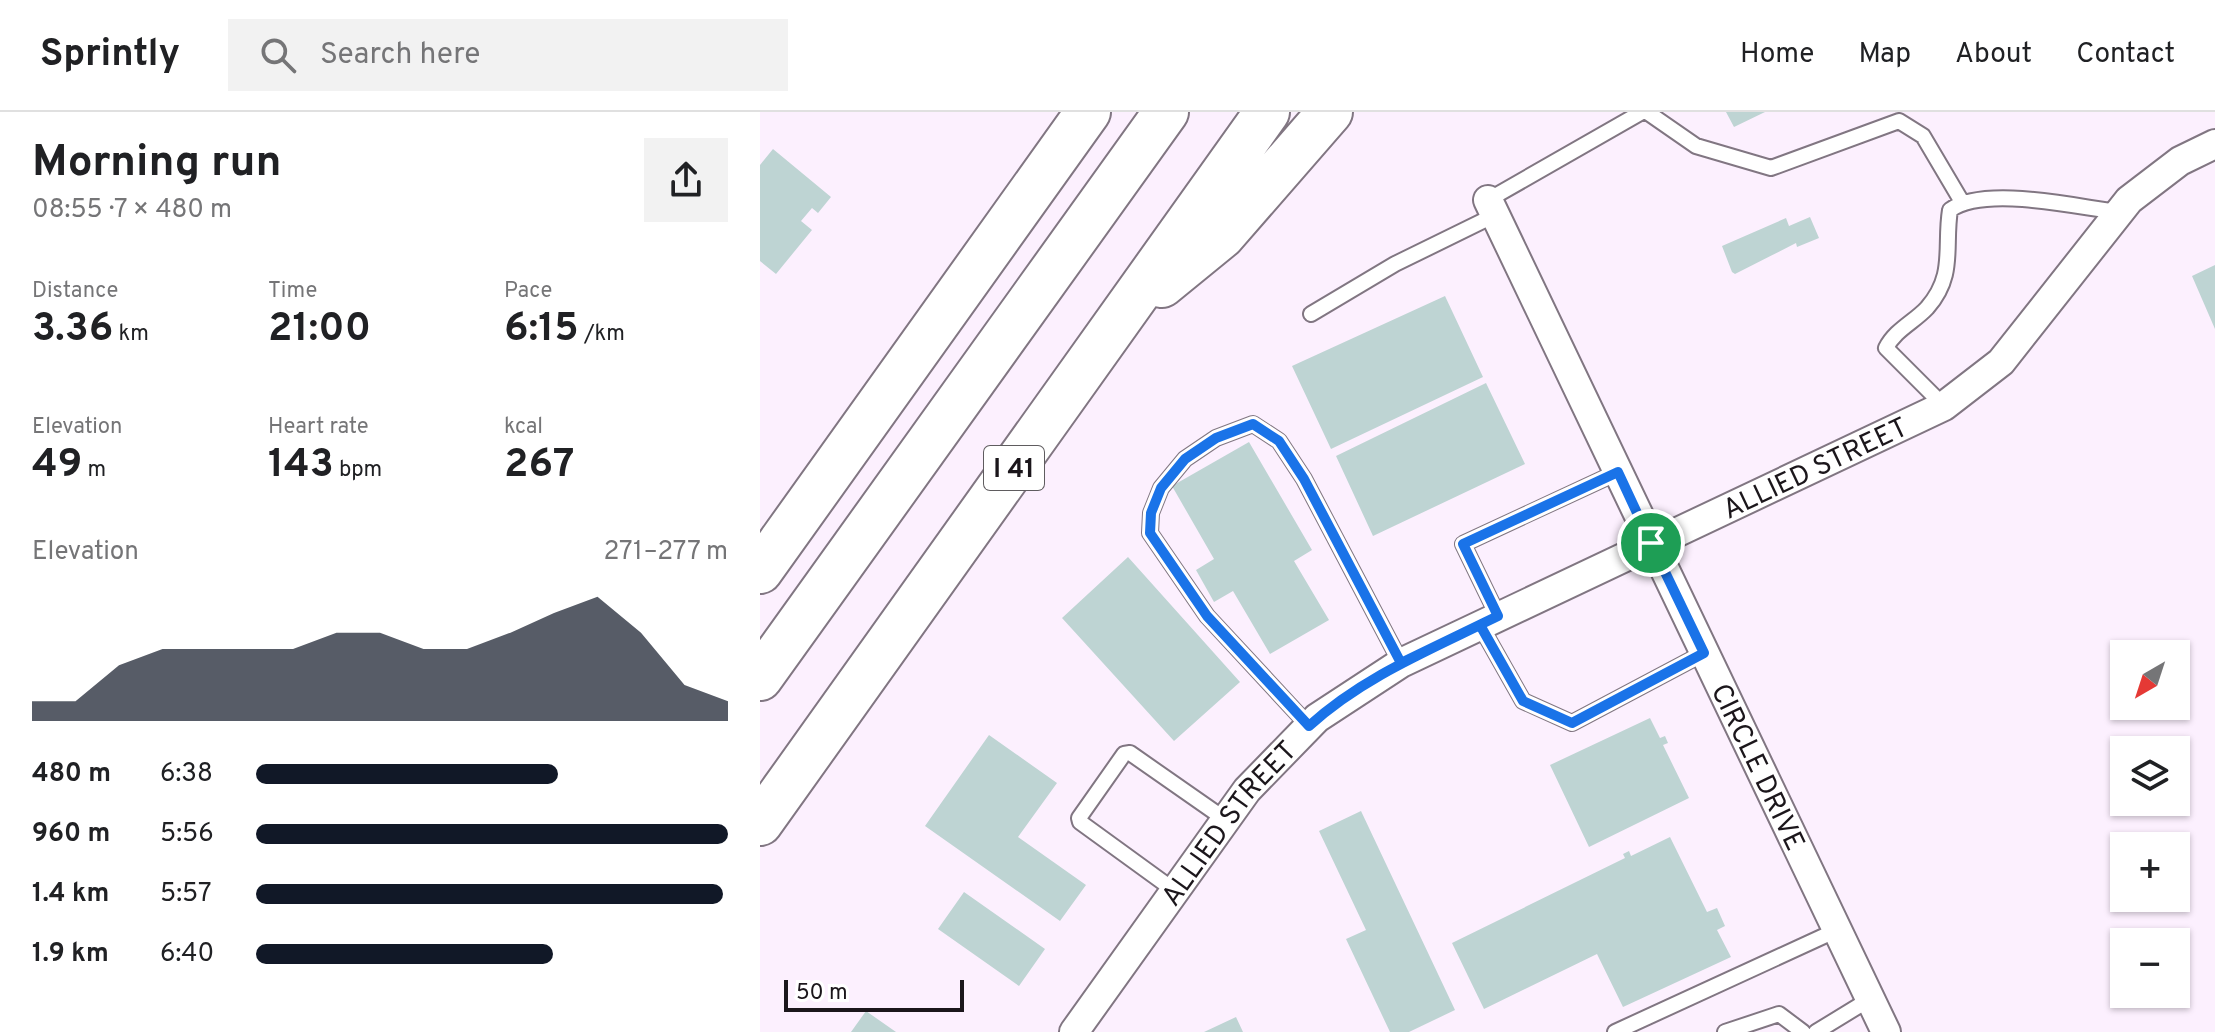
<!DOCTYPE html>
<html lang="en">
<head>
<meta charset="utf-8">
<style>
	body { margin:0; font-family:Overpass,sans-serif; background:#f2f2f2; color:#202124; height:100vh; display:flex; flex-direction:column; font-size:30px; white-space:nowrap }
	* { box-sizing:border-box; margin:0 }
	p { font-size:26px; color:#757577 }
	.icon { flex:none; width:44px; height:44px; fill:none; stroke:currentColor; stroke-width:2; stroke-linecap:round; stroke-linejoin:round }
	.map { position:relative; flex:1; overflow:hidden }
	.sheet { display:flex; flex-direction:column; background:#fff; width:760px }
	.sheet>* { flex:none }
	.needle { width:52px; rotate:219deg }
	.buttons { position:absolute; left:1350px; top:528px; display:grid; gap:16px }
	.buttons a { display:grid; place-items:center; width:80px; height:80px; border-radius:0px; background:#fff; box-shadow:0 2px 6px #0004; font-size:40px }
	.scale { position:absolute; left:24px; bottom:20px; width:180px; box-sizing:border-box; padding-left:8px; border:4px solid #1b161b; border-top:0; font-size:22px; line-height:28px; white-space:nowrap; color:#1b161b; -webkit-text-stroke:6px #fff; paint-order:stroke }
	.pin { position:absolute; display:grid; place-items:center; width:68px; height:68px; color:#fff; margin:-34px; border:4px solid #fff; border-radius:50%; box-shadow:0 2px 8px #0007 }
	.round { display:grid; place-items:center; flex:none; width:84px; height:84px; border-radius:0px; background:#f2f2f2 }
	.summary { display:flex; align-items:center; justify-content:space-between; height:136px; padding:0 32px }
	h1 { font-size:44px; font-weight:700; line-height:60px }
	.figures { display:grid; grid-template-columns:repeat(3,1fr); gap:12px; height:136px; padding:8px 32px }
	.figures div { display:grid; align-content:center }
	.figures b { font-size:40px; font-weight:700 }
	.figures small { font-size:22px; font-weight:400 }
	.figures p { font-size:22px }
	.chart { height:224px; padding:16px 32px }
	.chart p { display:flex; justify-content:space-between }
	.chart svg { width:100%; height:144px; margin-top:8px; fill:#111827; opacity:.7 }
	ul { padding:0 32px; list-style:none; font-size:26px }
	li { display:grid; grid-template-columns:128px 96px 1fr; align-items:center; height:60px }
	li i { height:20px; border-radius:10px; background:#111827 }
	header { display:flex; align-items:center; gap:48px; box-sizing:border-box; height:112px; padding:0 40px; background:#fff; border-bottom:2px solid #e0e0e0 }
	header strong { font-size:38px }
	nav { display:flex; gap:44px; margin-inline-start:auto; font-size:28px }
	.search { width:560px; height:72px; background:#f2f2f2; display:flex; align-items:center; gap:20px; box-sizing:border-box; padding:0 28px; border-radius:0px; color:#757577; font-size:30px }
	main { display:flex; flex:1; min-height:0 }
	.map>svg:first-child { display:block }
</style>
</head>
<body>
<header>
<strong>Sprintly</strong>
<div class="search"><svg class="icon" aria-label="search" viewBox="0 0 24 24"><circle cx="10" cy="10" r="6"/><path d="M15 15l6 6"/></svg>Search here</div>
<nav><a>Home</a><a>Map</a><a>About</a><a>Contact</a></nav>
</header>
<main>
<section class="sheet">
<div class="summary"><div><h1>Morning run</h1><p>08:55 · 7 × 480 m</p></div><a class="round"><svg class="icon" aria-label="share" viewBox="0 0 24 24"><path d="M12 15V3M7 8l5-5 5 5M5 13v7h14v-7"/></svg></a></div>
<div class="figures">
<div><p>Distance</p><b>3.36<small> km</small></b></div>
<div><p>Time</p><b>21:00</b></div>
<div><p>Pace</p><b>6:15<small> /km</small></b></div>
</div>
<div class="figures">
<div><p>Elevation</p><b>49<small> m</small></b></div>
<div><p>Heart rate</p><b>143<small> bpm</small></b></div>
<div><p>kcal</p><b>267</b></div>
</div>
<div class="chart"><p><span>Elevation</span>271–277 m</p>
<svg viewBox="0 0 160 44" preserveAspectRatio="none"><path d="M0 44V38L10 38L20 27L30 22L40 22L50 22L60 22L70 17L80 17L90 22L100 22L110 17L120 11L130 6L140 17L150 33L160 38V44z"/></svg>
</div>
<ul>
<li><b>480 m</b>6:38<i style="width:64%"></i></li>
<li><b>960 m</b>5:56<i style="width:100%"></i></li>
<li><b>1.4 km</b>5:57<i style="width:99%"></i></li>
<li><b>1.9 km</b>6:40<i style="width:63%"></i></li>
</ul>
</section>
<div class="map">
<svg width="1455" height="920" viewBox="0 0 1455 920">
	<rect width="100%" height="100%" fill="#fcf0fe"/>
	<path fill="#bed4d3" d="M966,0h39l-31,15z
		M13,37l58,48 -13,16 -6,-5 -11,13 11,9 -36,44 -16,-13v-96z
		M1050,105l9,21 -22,9 -1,-4 -61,31 -3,-2 -10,-26 64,-28 3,8z
		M1455,153v64l-23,-53z
		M685,184l38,81 -152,72 -39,-83z
		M726,271l39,81 -152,72 -37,-80z
		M489,330l63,108 -18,11 35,59 -59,34 -37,-63 -19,11 -18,-32 18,-11 -42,-73z
		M368,445l112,125 -66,59 -112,-123z
		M890,606l10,20 5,-2 3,7 -5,2 26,53 -100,49 -39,-82z
		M229,623l68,48 -39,54 68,48 -26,36 -135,-95z
		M601,699l94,199 -46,22h-19l-44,-93 20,-9 -47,-99z
		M910,725l37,75 10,-4 8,18 -8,4 14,27 -108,50 -26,-53 -113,55 -32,-66 173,-85 -2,-4 6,-3 2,5z
		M204,780l81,57 -26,37 -81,-57z
		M106,899l30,21h-45z
		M476,905l7,15h-39z"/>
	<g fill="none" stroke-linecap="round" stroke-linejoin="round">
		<defs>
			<path id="lane" d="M887,0l49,34 75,22 128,-47 24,15 39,66
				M728,88l154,-88
				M551,202l84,-50 100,-49
				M1184,294l-58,-58c9,-18 28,-26 41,-40 29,-33 17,-61 23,-98 35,-25 126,-3 169,2
				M738,504l-35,-72 155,-72
				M720,513l43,76 49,22 132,-70
				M549,614l-102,-110 -57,-83 1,-20 10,-25 24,-29 31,-21 37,-14 26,17 25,38 97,184
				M415,779l-95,-69 -1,-4 45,-64 6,-1 96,67
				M855,920l222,-102
				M965,920l54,-18 24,18
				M1056,920l54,-33"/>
			<g id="street">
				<path id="s1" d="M728,88l398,832"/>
				<path id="s2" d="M314,920l173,-242 70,-72 84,-55 543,-257 57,-44 128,-162 51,-39 35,-17"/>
			</g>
			<path id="highway" d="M402,173l60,-49 108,-124
				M0,459l328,-459
				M0,566l406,-566
				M0,711l507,-711"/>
		</defs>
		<use href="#lane" stroke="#817682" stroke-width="18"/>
		<use href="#street" stroke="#817682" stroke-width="32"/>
		<use href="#highway" stroke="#817682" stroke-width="48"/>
		<use href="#lane" stroke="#fff" stroke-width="14"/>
		<use href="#street" stroke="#fff" stroke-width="28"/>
		<use href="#highway" stroke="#fff" stroke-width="44"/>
	</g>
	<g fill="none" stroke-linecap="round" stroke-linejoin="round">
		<defs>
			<path id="route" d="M891,431l-33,-71 -155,72 35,72 -97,47 -97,-184 -25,-38 -26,-17 -37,14 -31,21 -24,29 -10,25 -1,20 57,83 102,110c49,-45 111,-72 171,-101l43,76 49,22 132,-70 -53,-110"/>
		</defs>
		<use href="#route" stroke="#fff" stroke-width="16"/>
		<use href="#route" stroke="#1a73e8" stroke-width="10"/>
	</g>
	<g text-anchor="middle" stroke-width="8" stroke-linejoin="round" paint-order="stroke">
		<rect fill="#fff" stroke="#5f5c5f" stroke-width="2" x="224" y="334" width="60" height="44" rx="6"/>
		<g font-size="26" font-weight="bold" fill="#1b161b">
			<text x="254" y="365">I 41</text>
		</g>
		<g font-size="28" fill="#1b161b" stroke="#fff">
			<text dy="10" stroke="none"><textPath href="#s2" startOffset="956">ALLIED STREET</textPath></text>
			<text dy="10" stroke="none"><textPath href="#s1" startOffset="628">CIRCLE DRIVE</textPath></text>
			<text dy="10" stroke="none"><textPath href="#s2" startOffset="260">ALLIED STREET</textPath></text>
		</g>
	</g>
</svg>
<div class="buttons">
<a><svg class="needle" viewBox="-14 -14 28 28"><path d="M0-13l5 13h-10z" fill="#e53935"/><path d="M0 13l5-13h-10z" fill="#757577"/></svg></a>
<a><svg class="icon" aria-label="layers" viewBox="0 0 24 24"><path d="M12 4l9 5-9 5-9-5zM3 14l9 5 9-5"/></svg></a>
<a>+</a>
<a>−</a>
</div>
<div class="scale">50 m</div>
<div class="pin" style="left:891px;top:431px;background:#1e9e55"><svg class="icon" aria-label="arrive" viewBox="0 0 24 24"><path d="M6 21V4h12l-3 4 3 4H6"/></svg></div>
</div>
</main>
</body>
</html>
